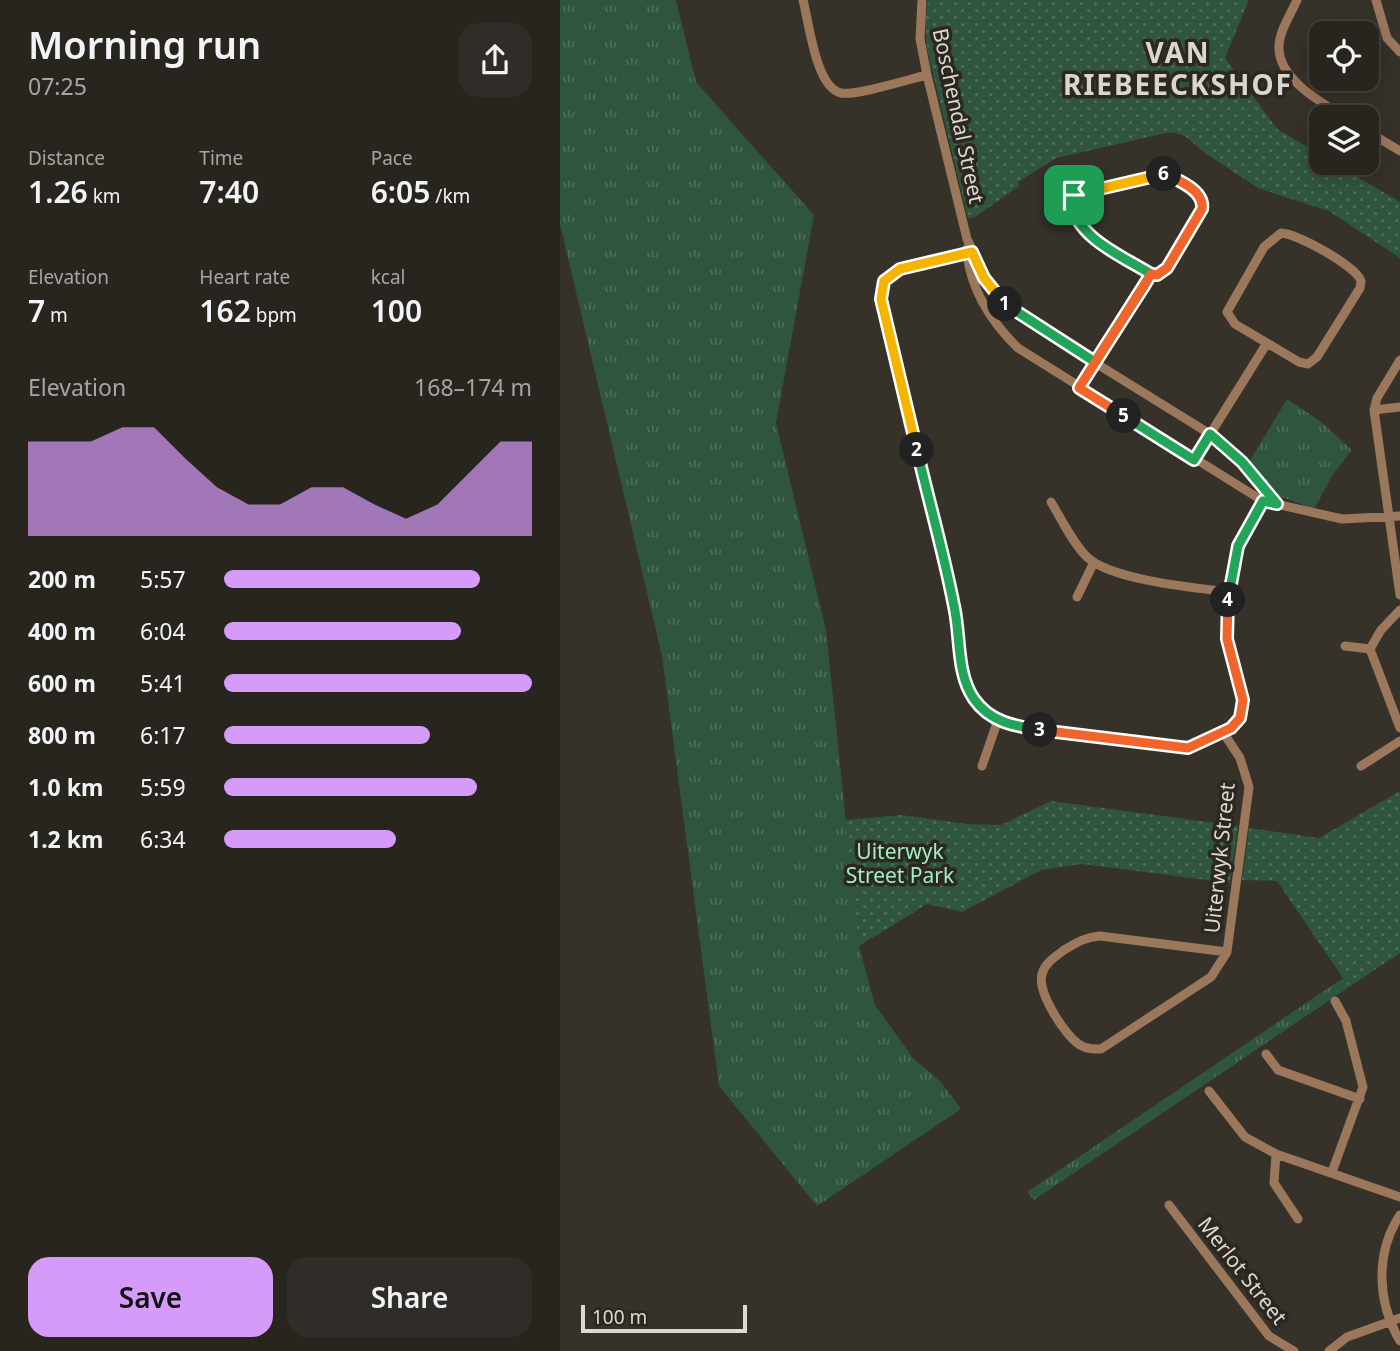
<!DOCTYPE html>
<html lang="en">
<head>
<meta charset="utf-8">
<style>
	body { margin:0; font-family:"Noto Sans",sans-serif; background:#302d28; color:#f1f3f6; height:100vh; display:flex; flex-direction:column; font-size:26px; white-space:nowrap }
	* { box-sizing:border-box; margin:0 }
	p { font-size:23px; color:#a5a5a4 }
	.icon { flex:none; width:38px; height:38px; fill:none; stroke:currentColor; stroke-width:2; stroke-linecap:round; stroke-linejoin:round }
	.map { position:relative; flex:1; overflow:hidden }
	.details { display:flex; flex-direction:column; background:#28251f; width:560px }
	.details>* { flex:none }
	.controls { position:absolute; left:749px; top:21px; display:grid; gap:14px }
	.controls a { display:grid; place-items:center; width:70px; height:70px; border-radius:14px; background:#28251f; box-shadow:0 4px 18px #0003,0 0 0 2px #44423d; font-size:35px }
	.scale { position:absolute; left:21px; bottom:18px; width:166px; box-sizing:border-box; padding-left:7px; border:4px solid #dcd9d4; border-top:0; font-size:19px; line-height:24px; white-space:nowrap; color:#dcd9d4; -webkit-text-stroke:5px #2c2720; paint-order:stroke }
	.pin { position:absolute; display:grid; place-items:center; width:60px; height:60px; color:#fff; margin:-30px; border-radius:14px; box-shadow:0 4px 10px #0006 }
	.km { position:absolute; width:35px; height:35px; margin:-18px; border-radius:50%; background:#222; color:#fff; font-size:19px; line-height:35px; text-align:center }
	.round { display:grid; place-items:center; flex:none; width:74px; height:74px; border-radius:21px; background:#302d28 }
	.overview { display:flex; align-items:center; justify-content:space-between; height:119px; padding:0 28px }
	h1 { font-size:38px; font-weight:600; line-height:52px }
	.stats { display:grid; grid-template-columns:repeat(3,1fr); gap:10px; height:119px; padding:7px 28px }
	.stats div { display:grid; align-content:center }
	.stats b { font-size:30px; font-weight:600 }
	.stats small { font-size:19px; font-weight:400 }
	.stats p { font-size:19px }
	.chart { height:196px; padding:14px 28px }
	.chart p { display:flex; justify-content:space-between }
	.chart svg { width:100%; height:126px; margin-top:7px; fill:#d69bf9; opacity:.7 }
	.action { display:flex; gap:14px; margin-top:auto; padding:14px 28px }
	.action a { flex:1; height:80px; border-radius:21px; background:#d69bf9; color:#111; font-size:28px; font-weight:600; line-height:80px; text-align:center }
	.action a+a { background:#302d28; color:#f1f3f6 }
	ul { padding:0 28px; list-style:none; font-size:23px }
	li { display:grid; grid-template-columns:112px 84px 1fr; align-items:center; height:52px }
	li i { height:18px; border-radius:9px; background:#d69bf9 }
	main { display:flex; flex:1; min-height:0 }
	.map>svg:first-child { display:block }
</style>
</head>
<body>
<main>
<section class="details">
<div class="overview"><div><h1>Morning run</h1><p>07:25</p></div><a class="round"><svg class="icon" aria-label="share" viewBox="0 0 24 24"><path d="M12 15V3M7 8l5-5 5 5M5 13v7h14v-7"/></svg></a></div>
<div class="stats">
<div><p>Distance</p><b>1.26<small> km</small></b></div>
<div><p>Time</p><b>7:40</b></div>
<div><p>Pace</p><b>6:05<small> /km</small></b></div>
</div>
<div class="stats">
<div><p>Elevation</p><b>7<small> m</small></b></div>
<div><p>Heart rate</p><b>162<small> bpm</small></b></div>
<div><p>kcal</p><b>100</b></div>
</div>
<div class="chart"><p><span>Elevation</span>168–174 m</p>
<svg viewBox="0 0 160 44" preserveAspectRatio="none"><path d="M0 44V11L10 11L20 11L30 6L40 6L50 17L60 27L70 33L80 33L90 27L100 27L110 33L120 38L130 33L140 22L150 11L160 11V44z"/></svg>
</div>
<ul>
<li><b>200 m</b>5:57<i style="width:83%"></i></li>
<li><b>400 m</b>6:04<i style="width:77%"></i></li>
<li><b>600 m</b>5:41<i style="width:100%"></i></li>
<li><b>800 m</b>6:17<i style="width:67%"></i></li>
<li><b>1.0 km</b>5:59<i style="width:82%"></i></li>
<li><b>1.2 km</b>6:34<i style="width:56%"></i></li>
</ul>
<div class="action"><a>Save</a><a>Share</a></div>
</section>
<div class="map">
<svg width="840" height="1351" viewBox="0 0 840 1351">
	<defs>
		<pattern id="grass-tufts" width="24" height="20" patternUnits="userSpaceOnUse" patternTransform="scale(1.75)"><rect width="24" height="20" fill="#30553f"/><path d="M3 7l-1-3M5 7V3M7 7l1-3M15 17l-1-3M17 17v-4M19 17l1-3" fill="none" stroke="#4d6d5a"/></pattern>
		<pattern id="park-dots" width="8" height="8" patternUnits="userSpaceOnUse" patternTransform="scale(1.75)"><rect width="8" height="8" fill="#30553f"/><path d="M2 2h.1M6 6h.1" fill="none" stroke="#4d6d5a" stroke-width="1.8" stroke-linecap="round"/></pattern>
	</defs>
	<rect width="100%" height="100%" fill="#363129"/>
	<path fill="url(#grass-tufts)" d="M0,0h116l20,82 118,133 -38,208 50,207 33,316 16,59 38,53 28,24 20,27 -144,97 -98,-120 -57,-430 -102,-432z
		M727,399l33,22 32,29 -18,23 -20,36 -38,-14 -28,-31z
		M783,978l6,9 -315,213 -7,-8z"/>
	<path fill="url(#park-dots)" d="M368,0h321l-24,58 52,71 44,26v8h13l66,39v56l-71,-47 -71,-23 -53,-35 -20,-17 -14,-4 -115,26 -38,24 1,4 -44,31 -7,2 -41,-170 -2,-27z
		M840,791v162l-51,34 -72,-106 -35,-1 7,-52 70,10z
		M491,801l187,25 -8,57 -148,-19 -41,6 -79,42 -35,-8 -68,42 -15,-126 58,-5 65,9 34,1z"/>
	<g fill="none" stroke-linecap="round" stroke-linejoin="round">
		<path stroke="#9b775c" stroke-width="9" d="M243,0c6,23 13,88 38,93 15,3 69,-14 86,-18
			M362,0l-2,39 7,36 40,164 24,49 27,27 192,119 32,28 35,42
			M737,0c-6,14 -18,31 -18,47 -1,32 43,56 66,70
			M816,0l11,38 13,14
			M807,131l33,20
			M600,174c14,1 39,16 43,30l-36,64 -10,7 -60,-34 -20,-20 -6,-20 6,-8z
			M721,233c17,1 75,33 80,48l-1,7 -43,69 -9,7 -9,-2 -64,-38 -8,-12 37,-65z
			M407,248c1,38 24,74 51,100l245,153 79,18 58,-3
			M412,252c-27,6 -86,9 -92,41l75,315 8,65 11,26 18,17 25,11 163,21c20,0 56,-16 62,-37 6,-18 -9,-44 -13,-63 -13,-53 9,-110 38,-153
			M840,360l-23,38 -3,12 26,-3
			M519,388l72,-114
			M814,410l26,185
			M634,460l73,-117
			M491,502c11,18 21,40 36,55 24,23 108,31 142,35
			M517,597l17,-35
			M840,610l-19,20 -11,19 30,79
			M785,646l25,3
			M663,732l17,26 9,29 -22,165 -16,25 -110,72c-8,0 -14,0 -21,-4 -15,-9 -43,-53 -38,-71 3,-11 13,-17 22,-24 12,-7 21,-13 36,-14l127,16
			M422,766l16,-46
			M801,766l39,-25
			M706,1054l12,16 82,29
			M649,1091l36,46 31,17 124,43
			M716,1154l-2,29 24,36
			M772,1172l31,-85 -17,-66 -11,-20
			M609,1205l100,131 25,15
			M840,1215c-25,38 -23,87 0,126
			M769,1351l18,-14 53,-19"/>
	</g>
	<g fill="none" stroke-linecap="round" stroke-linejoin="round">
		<defs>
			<path id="split-1" d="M445,304l90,58 49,-76 7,-12c-29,-18 -75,-36 -80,-73l3,-6"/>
			<path id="split-2" d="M357,450l-36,-151 3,-18 16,-12 72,-17 12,26 21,26"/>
			<path id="split-3" d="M357,450c12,52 27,104 37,156 7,31 2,67 20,93 16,23 40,27 66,31"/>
			<path id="split-4" d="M480,730l148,18 43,-20 9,-10 3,-18 -16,-61 1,-39"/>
			<path id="split-5" d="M564,416l70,44 16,-26 32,28 35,42 -14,-3 -25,45 -10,54"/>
			<path id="split-6" d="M564,416l-45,-28 72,-114 6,1 10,-7 35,-59c3,-18 -23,-29 -38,-35"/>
			<path id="split-7" d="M514,195l90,-21"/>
		</defs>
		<use href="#split-1" stroke="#fff" stroke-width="14"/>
		<use href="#split-2" stroke="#fff" stroke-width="14"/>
		<use href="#split-3" stroke="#fff" stroke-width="14"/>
		<use href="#split-4" stroke="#fff" stroke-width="14"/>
		<use href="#split-5" stroke="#fff" stroke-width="14"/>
		<use href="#split-6" stroke="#fff" stroke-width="14"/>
		<use href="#split-7" stroke="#fff" stroke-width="14"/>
		<use href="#split-1" stroke="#22a559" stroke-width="9"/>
		<use href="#split-2" stroke="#f5b400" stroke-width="9"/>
		<use href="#split-3" stroke="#22a559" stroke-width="9"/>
		<use href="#split-4" stroke="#f0652b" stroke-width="9"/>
		<use href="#split-5" stroke="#22a559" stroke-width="9"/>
		<use href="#split-6" stroke="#f0652b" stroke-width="9"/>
		<use href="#split-7" stroke="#f5b400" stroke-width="9"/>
	</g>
	<g text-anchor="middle" stroke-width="7" stroke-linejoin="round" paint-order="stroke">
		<g font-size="21" fill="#dcd9d4" stroke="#2c2720">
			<text transform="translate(398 116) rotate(78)" y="7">Boschendal Street</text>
			<text transform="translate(660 858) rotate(-84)" y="7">Uiterwyk Street</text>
			<text transform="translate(682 1271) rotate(52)" y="7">Merlot Street</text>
		</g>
		<g font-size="21" fill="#a0efc0" stroke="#2c2720">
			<text x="340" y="859">Uiterwyk<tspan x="340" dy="24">Street Park</tspan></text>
		</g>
		<g font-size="28" font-weight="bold" letter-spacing="2" fill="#dbd6cc" stroke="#2c2720">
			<text x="618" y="63">VAN<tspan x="618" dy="32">RIEBEECKSHOF</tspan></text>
		</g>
	</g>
</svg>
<div class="controls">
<a><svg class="icon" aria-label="locate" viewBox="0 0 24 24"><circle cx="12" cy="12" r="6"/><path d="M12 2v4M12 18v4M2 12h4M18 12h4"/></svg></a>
<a><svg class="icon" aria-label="layers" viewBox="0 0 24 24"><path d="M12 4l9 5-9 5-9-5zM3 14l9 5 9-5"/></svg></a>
</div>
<div class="scale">100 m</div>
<div class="pin" style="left:514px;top:195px;background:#1e9e55"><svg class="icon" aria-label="arrive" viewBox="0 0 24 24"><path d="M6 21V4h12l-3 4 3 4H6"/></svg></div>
<b class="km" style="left:445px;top:304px">1</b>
<b class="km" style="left:357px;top:450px">2</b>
<b class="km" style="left:480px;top:730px">3</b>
<b class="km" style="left:668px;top:600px">4</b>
<b class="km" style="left:564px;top:416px">5</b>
<b class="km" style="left:604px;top:174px">6</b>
</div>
</main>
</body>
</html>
